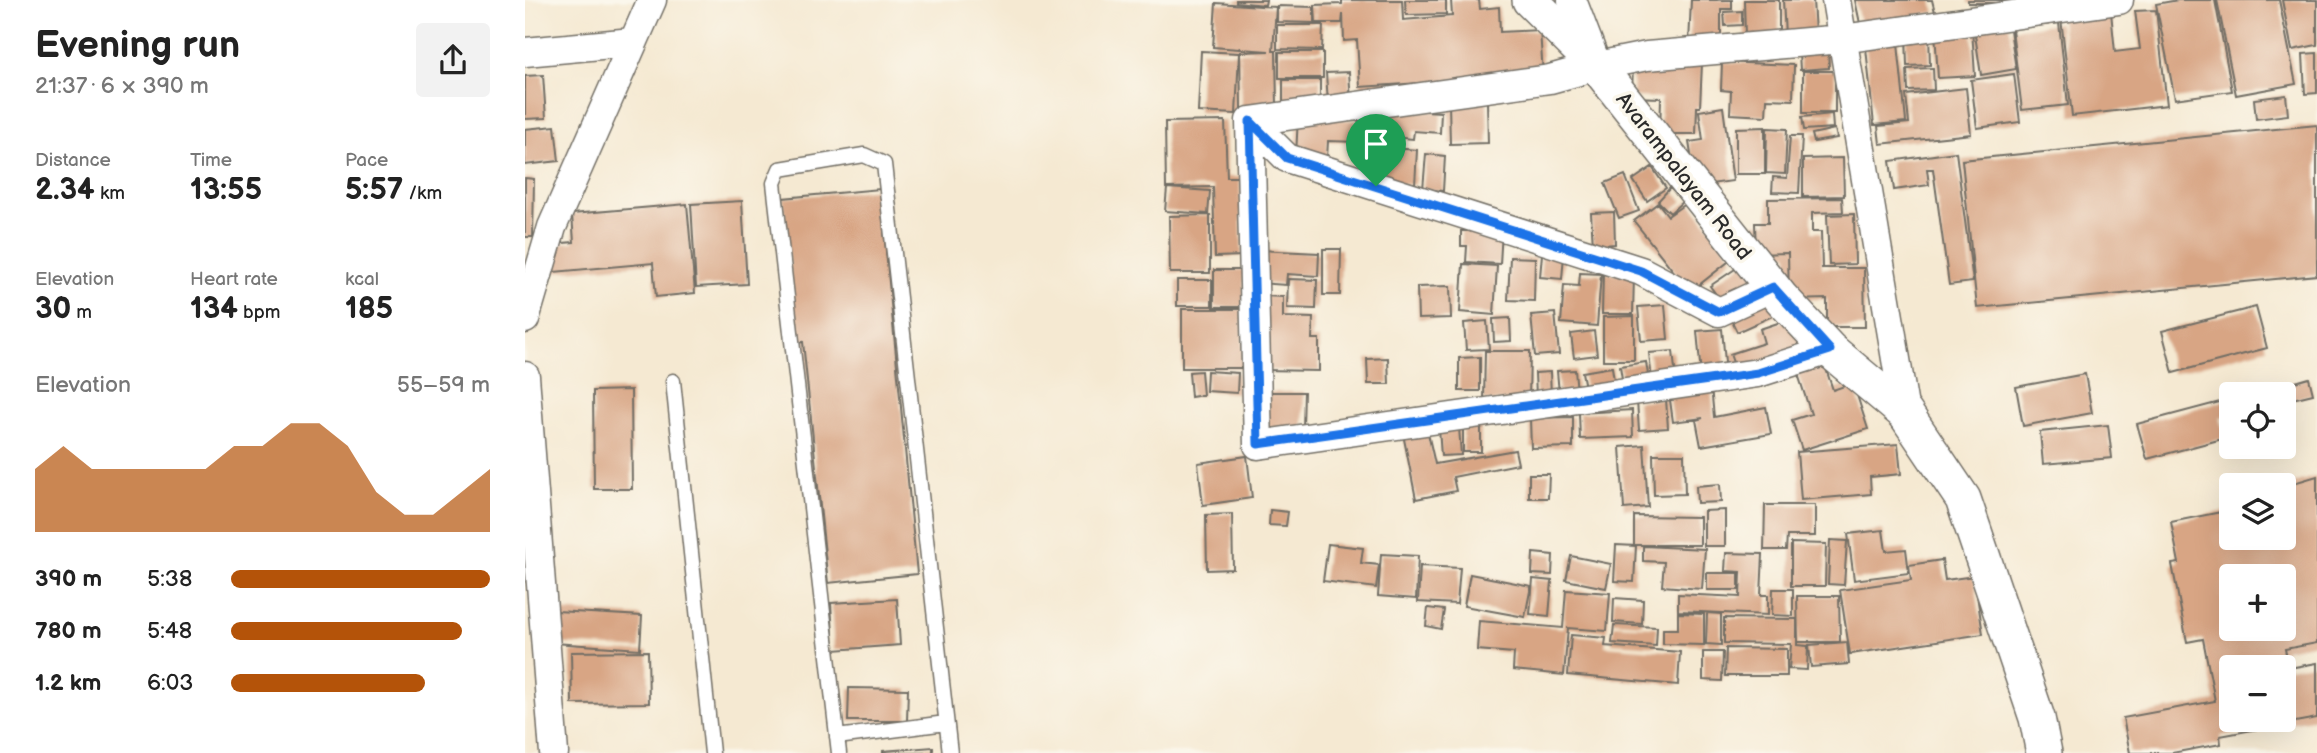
<!DOCTYPE html>
<html lang="en">
<head>
<meta charset="utf-8">
<style>
	body { margin:0; font-family:"Balsamiq Sans",sans-serif; background:#f2f2f2; color:#222; height:100vh; display:flex; flex-direction:column; font-size:26px; white-space:nowrap }
	* { box-sizing:border-box; margin:0 }
	p { font-size:23px; color:#767676 }
	.icon { flex:none; width:38px; height:38px; fill:none; stroke:currentColor; stroke-width:2; stroke-linecap:round; stroke-linejoin:round }
	.map { position:relative; flex:1; overflow:hidden }
	.side { display:flex; flex-direction:column; background:#fff; width:525px }
	.side>* { flex:none }
	.buttons { position:absolute; left:1694px; top:382px; display:grid; gap:14px }
	.buttons a { display:grid; place-items:center; width:77px; height:77px; border-radius:7px; background:#fff; box-shadow:0 7px 28px #0002; font-size:35px }
	.pin { position:absolute; display:grid; place-items:center; width:60px; height:60px; color:#fff; margin:-72px -30px; border-radius:50% 50% 50% 0; rotate:-45deg; box-shadow:0 0 7px #0007 }
	.pin .icon { rotate:45deg }
	.round { display:grid; place-items:center; flex:none; width:74px; height:74px; border-radius:7px; background:#f2f2f2 }
	.headline { display:flex; align-items:center; justify-content:space-between; height:119px; padding:0 35px }
	h1 { font-size:38px; font-weight:700; line-height:52px }
	.stats { display:grid; grid-template-columns:repeat(3,1fr); gap:10px; height:119px; padding:7px 35px }
	.stats div { display:grid; align-content:center }
	.stats b { font-size:30px; font-weight:700 }
	.stats small { font-size:19px; font-weight:400 }
	.stats p { font-size:19px }
	.chart { height:196px; padding:14px 35px }
	.chart p { display:flex; justify-content:space-between }
	.chart svg { width:100%; height:126px; margin-top:7px; fill:#b45309; opacity:.7 }
	ul { padding:0 35px; list-style:none; font-size:23px }
	li { display:grid; grid-template-columns:112px 84px 1fr; align-items:center; height:52px }
	li i { height:18px; border-radius:9px; background:#b45309 }
	main { display:flex; flex:1; min-height:0 }
	.map>svg:first-child { display:block }
</style>
</head>
<body>
<main>
<section class="side">
<div class="headline"><div><h1>Evening run</h1><p>21:37 · 6 × 390 m</p></div><a class="round"><svg class="icon" aria-label="share" viewBox="0 0 24 24"><path d="M12 15V3M7 8l5-5 5 5M5 13v7h14v-7"/></svg></a></div>
<div class="stats">
<div><p>Distance</p><b>2.34<small> km</small></b></div>
<div><p>Time</p><b>13:55</b></div>
<div><p>Pace</p><b>5:57<small> /km</small></b></div>
</div>
<div class="stats">
<div><p>Elevation</p><b>30<small> m</small></b></div>
<div><p>Heart rate</p><b>134<small> bpm</small></b></div>
<div><p>kcal</p><b>185</b></div>
</div>
<div class="chart"><p><span>Elevation</span>55–59 m</p>
<svg viewBox="0 0 160 44" preserveAspectRatio="none"><path d="M0 44V22L10 14L20 22L30 22L40 22L50 22L60 22L70 14L80 14L90 6L100 6L110 14L120 30L130 38L140 38L150 30L160 22V44z"/></svg>
</div>
<ul>
<li><b>390 m</b>5:38<i style="width:100%"></i></li>
<li><b>780 m</b>5:48<i style="width:89%"></i></li>
<li><b>1.2 km</b>6:03<i style="width:75%"></i></li>
</ul>
</section>
<div class="map">
<svg width="1792" height="753" viewBox="0 0 1792 753">
	<rect width="100%" height="100%" fill="#fbf7ec"/>
	<filter id="ink" filterUnits="userSpaceOnUse"><feTurbulence type="fractalNoise" baseFrequency=".0143" numOctaves="2"/><feDisplacementMap in="SourceGraphic" scale="14" xChannelSelector="R" yChannelSelector="G"/><feConvolveMatrix kernelMatrix="1 2 1 2 8 2 1 2 1" color-interpolation-filters="sRGB"/></filter>
	<filter id="wash" filterUnits="userSpaceOnUse"><feTurbulence type="fractalNoise" baseFrequency=".00686" numOctaves="4" result="noise"/><feDisplacementMap in="SourceGraphic" scale="28" xChannelSelector="R" yChannelSelector="G"/><feGaussianBlur stdDeviation="1.57" result="paint"/><feColorMatrix in="noise" values="0 0 0 0 0 0 0 0 0 0 0 0 0 0 0 0 0 1.4 0 .05"/><feComposite in="paint" operator="in"/></filter>
	<g filter="url(#wash)">
		<rect width="100%" height="100%" fill="#f5e9d2"/>
		<g id="blocks">
			<path fill="#d8a584" fill-rule="evenodd" d="M711,0h30l-1,5 -29,-3z
				M817,0h60l1,20 49,-4 -1,-16h28l1,9 19,-2 1,25 40,-2 3,45 -183,12 -3,-47 -13,1 -1,-27 -1,9h-26l-1,-18 27,-1z
				M880,0h41v14l-40,1z
				M1166,0h41v9h-11v35h-32z
				M1219,0h35v37h-34z
				M1258,0h30l2,33 -30,2z
				M1330,0h77l3,12 -74,16z
				M1443,0h41v3h-41z
				M1653,0h37l17,91 -57,8 -19,-95z
				M1692,0h62l17,84 -60,11z
				M1757,0h35v45l-25,5z
				M691,3l60,4 -3,44h3l1,57h-36l-1,-56 29,-1 -29,-2v-2l-1,2 -26,-2z
				M752,6l37,1v16l-37,-1z
				M1631,10l11,95 -95,11 -11,-98 50,-6 4,40 25,-3 -5,-38z
				M1217,11v14l-17,1 -1,-14z
				M1484,23l7,46 -35,6 -7,-47z
				M1534,23l9,82 -46,5 -10,-81z
				M752,25h46l-1,25 -45,-1z
				M1447,29l3,47 -37,2 -3,-47z
				M1372,34l9,88 -32,3 -9,-87z
				M1404,34l1,31 -23,1 -1,-31z
				M676,51l38,2 -3,61 -38,-2z
				M1303,51l1,17 -29,2 -1,-17z
				M754,52h44v26h-44z
				M1792,53v40l-12,1 -2,-40z
				M1108,62l69,1 -2,44h-3l-1,27h-36l1,-36 -29,-1z
				M1197,62l72,3 -1,35 -26,-1 -1,17 -36,-2 1,-23 -10,-1z
				M1408,68l1,22 -26,1 -1,-22z
				M1278,71h32v42h-32z
				M824,72l2,30 -23,1 -2,-30z
				M1489,74l6,48 -43,6 -6,-48z
				M18,75l3,43 -21,1v-43z
				M758,80h37v26h-37z
				M1441,88l5,46 -91,10 -2,-18 31,-3 -3,-28z
				M1761,95l2,20 -32,4 -2,-20z
				M962,101l1,42 -38,1 -1,-42z
				M1198,107l10,74 -37,5 -7,-44 14,-2 -4,-29z
				M852,108l64,4 -1,21 -26,-2 -1,8 -20,-2 -1,11 25,2 -2,35 -43,-3z
				M1307,114l1,14 -29,2 -2,-13z
				M773,116l63,5 -1,21 -32,-1 -1,17 -31,-2z
				M700,121l2,56h13l2,79 -27,1 -2,-70 -47,1 -1,-66z
				M1792,125v150l-340,33 -15,-148z
				M30,126l4,35 -34,4v-36z
				M1240,127v47h-29v-46z
				M1242,128l20,1 -2,45 -19,-1z
				M1310,129l2,9 -23,4 -2,-8z
				M1265,136h12l-3,57 -27,-1 1,-15 14,1z
				M1431,152l17,130 -24,3 -16,-116h-6l2,16 -35,5 -4,-29z
				M901,154l19,2 -2,35 -20,-2z
				M1318,158l1,38 -41,1v-38z
				M1127,167l14,21 -19,13 -14,-21z
				M1100,175l14,36 -20,7 -14,-35z
				M0,178l9,1 -1,58h-8z
				M642,188l43,3 -2,23 -43,-3z
				M1145,188l13,13 -13,12 -12,-12z
				M355,189l37,385 -89,9 -25,-241 -6,1 -14,-145z
				M1317,198l1,14 -31,1v19h9l1,36h42l1,59h-38v-28l-38,1 -1,-47 -32,1 -1,-31h13v-24z
				M217,201l5,83 -51,3 -5,-83z
				M1164,201l44,57 -43,34 -56,-71 24,-18 10,13z
				M162,204l8,89 -39,4 -3,-34 -99,9 -3,-28 23,-2 -2,-28z
				M1089,212l1,32 -22,2 -2,-33z
				M1329,214l1,50 -26,1 -2,-50z
				M685,215v58h-40l-1,-57z
				M943,229l34,1 -2,34 -34,-2 1,-16h-6v-15h7z
				M798,249h18l-1,46h-17z
				M734,250l60,3 -1,23 -31,-2 -1,11 -29,-2z
				M1017,254l22,1 -2,24 -22,-2z
				M985,257l25,1 -1,43 -26,-1z
				M1219,263l15,21 -33,24 -16,-22z
				M938,264l34,2 -3,49 -34,-3z
				M689,270h30v37h-30z
				M1055,273l21,1 -4,52 -36,-3 3,-38 15,1z
				M1078,273l31,1 -1,40h-31z
				M763,279l29,1 -1,29 -29,-1z
				M652,280h35v26h-35z
				M925,286l1,32 -33,1 -1,-32z
				M737,296l21,1v20l30,1 -1,21h7v32l-59,-1z
				M1244,297l8,17 -40,18 -8,-17z
				M1140,305l3,34 -27,2 -3,-34z
				M1731,307l11,41 -94,25 -11,-42z
				M657,309h60l1,59h-61z
				M1030,313l4,41 -24,2 -4,-41z
				M1109,316v44h-31v-43z
				M985,318l1,23 -17,1 -1,-23z
				M1265,319l13,29 -67,23 -6,-17 34,-11 -4,-14z
				M962,321l2,28 -23,1 -2,-27z
				M1197,329l4,44 -25,2 -4,-44z
				M1069,331l3,24 -23,3 -3,-24z
				M960,351h45l-1,50h-45z
				M1148,351l3,28 -24,2 -3,-28z
				M955,357v34h-21v-33z
				M863,358l1,26h-21l-1,-25z
				M1121,362l3,19 -26,4 -3,-19z
				M1299,363l9,27 20,-7 15,46 -66,21 -10,-30 19,-6 -14,-43z
				M1087,367l3,20 -29,6 -4,-21z
				M1050,370l2,22 -18,1 -2,-22z
				M676,371l2,24 -12,2 -2,-25z
				M682,371l31,2 -1,20 -31,-2z
				M1025,372l1,23 -15,1 -1,-23z
				M1560,374l7,39 -69,13 -7,-39z
				M1784,378l4,16 -29,7v-7h-30z
				M1186,387l3,30 52,-10 5,27 -70,12 -5,-26 7,-2 -30,4 -4,-29z
				M106,390l1,99h-38l-1,-98z
				M743,392h36l-1,36h-36z
				M1141,399l2,29 -29,2 -2,-29z
				M1706,399v16l-11,3 6,20 -79,21 -10,-35z
				M1107,410l1,27 -53,2 -1,-26z
				M1048,417v30l-42,1 -1,-30z
				M938,422h18v30h-18z
				M1583,425l4,33 -69,6 -3,-32z
				M934,427l2,28 -20,1 -2,-28z
				M902,429l8,35 80,-14 3,14 -65,13 3,14 -40,8 -13,-65z
				M1373,444l3,30 -31,3 1,17 -70,6 -4,-48z
				M1119,445l4,62 -24,2 -4,-62z
				M1128,454h31l1,40 -31,1z
				M722,456l5,42 -49,7 -5,-42z
				M1004,474h20l-1,24h-19z
				M1792,476v167l-32,6 4,19 28,-5v55l-97,18 1,8 -49,9h-42l-7,-35 92,-17 -12,-62 -16,3 -15,-78 7,-1 -8,-41 60,-12v27h53v-52l-19,-2 21,-3 1,5zM1706,576h53v52h-53zM1706,667h53v52h-53z
				M1195,484l1,18 -24,1 -1,-17z
				M1240,505h50v31h-28l-1,14h-22z
				M745,510l18,2 -2,14 -17,-1z
				M1200,510v36h-21v-35z
				M707,514l1,55 -26,1 -1,-55z
				M1109,516l66,1v28h-66z
				M1358,530l3,21 20,-2 3,24 -55,7 -6,-46z
				M1305,540l17,1 -3,44 -16,-1z
				M1266,543l35,1 -1,42h-34z
				M803,544l35,4 -2,15 18,2 -3,23 -53,-7z
				M1091,545l20,1 -2,36 -20,-1z
				M1118,546l62,3 -3,40 -40,-3 2,-24 -21,-1z
				M1008,553l20,2 -1,20 -20,-1z
				M1201,553l37,1 -2,41h7v20l-90,-4v-17l62,3 1,-25 -16,-1z
				M856,554l37,2 -2,43 -38,-3z
				M1046,556l40,8 -5,24 -40,-8z
				M1417,560l3,20 29,-4 9,58 -133,20 -10,-64 71,-10 -2,-15z
				M895,566l40,2 -3,36 -39,-2z
				M1182,573h32v17h-32z
				M945,574l61,12 -6,31 -61,-11z
				M1008,579l19,2 -3,35 -19,-2z
				M1248,589h20v27l-21,-1z
				M1041,590l44,3 -3,38 -39,-3 -4,47 -51,-5 1,-17 -37,-3 2,-29 84,7z
				M1272,596h42l1,46h-31v-2v2h-11z
				M1089,598l29,2 -1,24 -29,-2z
				M372,599l3,46 -66,5 -3,-47z
				M903,608l16,2 -3,19 -15,-3z
				M31,611l86,5 -2,33 -86,-6z
				M1153,613l26,1v31l-41,-1v-15h15z
				M1182,613l14,1v31l-15,-1z
				M1199,618l73,1v26l11,1 -1,24 -18,-1 2,-25 -67,-1z
				M1089,625l43,2 -1,19 -44,-3z
				M1046,635l35,3 -1,8 75,6 -2,33 -110,-10z
				M1322,642l2,22 -38,3 -2,-22z
				M1201,648l61,1v27h-62z
				M123,651l1,52 -77,1 -1,-52z
				M1178,652h20l-1,29 -19,-1z
				M324,688l59,1 -1,32h-59z
				M408,747v6h-50v-2z"/>
		</g>
	</g>
	<g filter="url(#ink)">
		<use href="#blocks" fill-opacity="0" stroke="#726e65" stroke-width="2"/>
		<g fill="none" stroke-linecap="round" stroke-linejoin="round">
			<defs>
				<path id="service" d="M148,381l39,372
					M312,737l109,-14
					M314,753l-65,-570 6,-14 84,-14 20,9 66,589"/>
				<path id="minor" d="M1047,0l24,63
					M1311,0l69,413
					M0,52l108,-10
					M725,121l37,37 354,113 78,41 54,-25
					M0,319l27,-92 100,-227
					M1305,350l-72,23 -500,72 -8,-324 300,-42 47,-13 50,-10 195,-17 277,-39
					M0,376l29,377"/>
				<path id="tertiary" d="M1005,0l67,66 184,232 49,52 75,63 58,86 74,219 7,35"/>
			</defs>
			<use href="#service" stroke="#726e65" stroke-width="17"/>
			<use href="#minor" stroke="#726e65" stroke-width="31"/>
			<use href="#tertiary" stroke="#726e65" stroke-width="38"/>
			<use href="#service" stroke="#fff" stroke-width="14"/>
			<use href="#minor" stroke="#fff" stroke-width="28"/>
			<use href="#tertiary" stroke="#fff" stroke-width="35"/>
		</g>
	</g>
	<g fill="none" stroke-linecap="round" stroke-linejoin="round" filter="url(#ink)">
		<defs>
			<path id="route" d="M725,121l37,37 354,113 78,41 54,-25 57,63 -72,23 -500,71z"/>
		</defs>
		<use href="#route" stroke="#fff" stroke-width="14"/>
		<use href="#route" stroke="#1a73e8" stroke-width="9"/>
	</g>
	<g text-anchor="middle" stroke-width="7" stroke-linejoin="round" paint-order="stroke">
		<g font-size="21" fill="#2b2b2b" stroke="#fbf7ec">
			<text transform="translate(1159 176) rotate(52)" y="7">Avarampalayam Road</text>
		</g>
	</g>
</svg>
<div class="buttons">
<a><svg class="icon" aria-label="locate" viewBox="0 0 24 24"><circle cx="12" cy="12" r="6"/><path d="M12 2v4M12 18v4M2 12h4M18 12h4"/></svg></a>
<a><svg class="icon" aria-label="layers" viewBox="0 0 24 24"><path d="M12 4l9 5-9 5-9-5zM3 14l9 5 9-5"/></svg></a>
<a>+</a>
<a>−</a>
</div>
<div class="pin" style="left:851px;top:186px;background:#1e9e55"><svg class="icon" aria-label="arrive" viewBox="0 0 24 24"><path d="M6 21V4h12l-3 4 3 4H6"/></svg></div>
</div>
</main>
</body>
</html>
